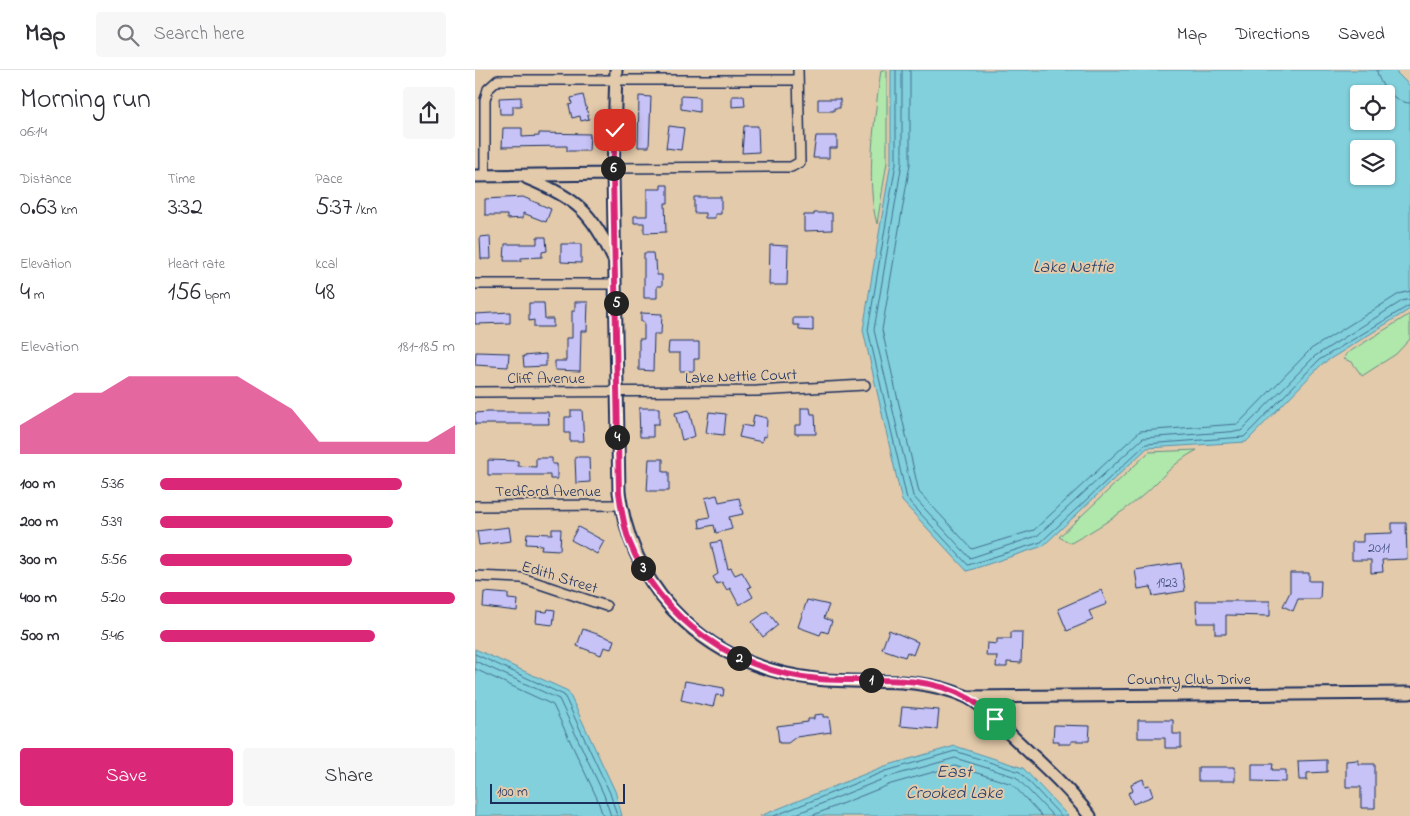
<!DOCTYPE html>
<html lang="en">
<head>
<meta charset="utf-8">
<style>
	body { margin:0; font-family:"Indie Flower",sans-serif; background:#f7f7f7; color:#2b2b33; height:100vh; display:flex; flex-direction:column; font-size:19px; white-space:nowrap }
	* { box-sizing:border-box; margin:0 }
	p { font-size:16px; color:#7c7c81 }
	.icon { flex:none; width:28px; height:28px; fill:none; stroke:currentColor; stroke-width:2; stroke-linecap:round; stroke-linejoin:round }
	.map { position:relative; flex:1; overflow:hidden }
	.side { display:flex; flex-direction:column; background:#fff; width:475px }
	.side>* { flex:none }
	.fabs { position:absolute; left:875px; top:15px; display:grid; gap:10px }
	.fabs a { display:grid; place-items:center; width:45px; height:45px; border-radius:5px; background:#fff; box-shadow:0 1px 4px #0004; font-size:25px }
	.scale { position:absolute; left:15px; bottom:12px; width:135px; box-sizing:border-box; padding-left:5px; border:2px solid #1b2f5e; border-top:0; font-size:14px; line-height:18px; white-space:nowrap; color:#1b2f5e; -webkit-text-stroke:4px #e3caab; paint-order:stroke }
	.pin { position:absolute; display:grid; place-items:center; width:42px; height:42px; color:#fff; margin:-21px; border-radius:10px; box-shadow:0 2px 8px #0006 }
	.km { position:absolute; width:25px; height:25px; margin:-12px; border-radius:50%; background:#222; color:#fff; font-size:14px; line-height:25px; text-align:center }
	.round { display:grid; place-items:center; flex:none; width:52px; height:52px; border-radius:5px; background:#f7f7f7 }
	.summary { display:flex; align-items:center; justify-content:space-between; height:85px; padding:0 20px }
	h1 { font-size:28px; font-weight:600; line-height:38px }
	.figures { display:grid; grid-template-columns:repeat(3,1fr); gap:8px; height:85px; padding:5px 20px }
	.figures div { display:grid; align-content:center }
	.figures b { font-size:25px; font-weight:600 }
	.figures small { font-size:14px; font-weight:400 }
	.figures p { font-size:14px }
	.chart { height:140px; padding:10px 20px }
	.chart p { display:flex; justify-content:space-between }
	.chart svg { width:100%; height:90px; margin-top:5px; fill:#db2777; opacity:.7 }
	.cta { display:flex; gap:10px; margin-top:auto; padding:10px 20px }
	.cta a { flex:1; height:58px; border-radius:5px; background:#db2777; color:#fff; font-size:20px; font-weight:600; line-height:58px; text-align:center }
	.cta a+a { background:#f7f7f7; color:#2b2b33 }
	ul { padding:0 20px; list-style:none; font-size:16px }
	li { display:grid; grid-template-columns:80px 60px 1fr; align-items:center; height:38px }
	li i { height:12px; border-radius:6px; background:#db2777 }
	header { display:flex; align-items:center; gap:30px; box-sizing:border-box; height:70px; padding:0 25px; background:#fff; border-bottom:1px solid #e1e1e2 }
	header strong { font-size:24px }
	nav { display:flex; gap:28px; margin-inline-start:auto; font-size:18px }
	.search { width:350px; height:45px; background:#f7f7f7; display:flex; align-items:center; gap:12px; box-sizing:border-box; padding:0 18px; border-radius:5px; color:#7c7c81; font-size:19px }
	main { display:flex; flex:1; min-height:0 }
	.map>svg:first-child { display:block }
</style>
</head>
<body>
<header>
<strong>Map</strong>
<div class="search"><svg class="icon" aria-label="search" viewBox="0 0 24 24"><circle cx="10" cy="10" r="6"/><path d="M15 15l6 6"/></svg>Search here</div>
<nav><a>Map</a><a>Directions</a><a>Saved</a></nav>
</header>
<main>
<section class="side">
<div class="summary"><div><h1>Morning run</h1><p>06:14</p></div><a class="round"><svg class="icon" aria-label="share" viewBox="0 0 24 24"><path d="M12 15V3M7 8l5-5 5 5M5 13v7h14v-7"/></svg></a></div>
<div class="figures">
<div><p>Distance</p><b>0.63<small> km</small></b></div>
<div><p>Time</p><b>3:32</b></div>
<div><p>Pace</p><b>5:37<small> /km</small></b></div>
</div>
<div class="figures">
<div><p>Elevation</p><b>4<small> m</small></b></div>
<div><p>Heart rate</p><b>156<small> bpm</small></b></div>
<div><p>kcal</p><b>48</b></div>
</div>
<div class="chart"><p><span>Elevation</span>181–185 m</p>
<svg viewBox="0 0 160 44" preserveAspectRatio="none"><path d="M0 44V30L10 22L20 14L30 14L40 6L50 6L60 6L70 6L80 6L90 14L100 22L110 38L120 38L130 38L140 38L150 38L160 30V44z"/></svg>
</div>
<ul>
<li><b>100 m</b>5:36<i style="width:82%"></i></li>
<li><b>200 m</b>5:39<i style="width:79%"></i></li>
<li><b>300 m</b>5:56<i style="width:65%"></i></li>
<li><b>400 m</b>5:20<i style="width:100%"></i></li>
<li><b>500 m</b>5:46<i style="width:73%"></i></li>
</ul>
<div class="cta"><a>Save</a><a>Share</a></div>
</section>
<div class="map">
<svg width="935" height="746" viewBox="0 0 935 746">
	<rect width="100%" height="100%" fill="#e3caab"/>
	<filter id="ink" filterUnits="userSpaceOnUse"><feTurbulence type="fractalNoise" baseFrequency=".02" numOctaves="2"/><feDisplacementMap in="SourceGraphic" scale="10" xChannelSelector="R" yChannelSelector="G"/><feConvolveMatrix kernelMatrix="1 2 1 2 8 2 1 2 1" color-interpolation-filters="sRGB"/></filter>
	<g filter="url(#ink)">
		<path fill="#b0e7aa" stroke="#668b84" d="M406,0h6v92l-10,62c-12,-42 -2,-110 4,-154z
			M935,244v25l-14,15 -34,22 -10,-14 -8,-3 2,-5z
			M722,380c-25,13 -35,29 -56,47 -22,18 -45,32 -70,46l-12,-6 90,-85z"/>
		<path fill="#81d0dc" stroke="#5890aa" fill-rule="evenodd" d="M416,0h503l16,16v223l-88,55 -76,78 -99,6 -104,98 -76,25 -65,-70 -39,-171 28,-168zM884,24h27v27h-27zM884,79h27v27h-27z
			M0,579l93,42 47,100 7,25h-147z
			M480,676l68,22 45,48h-308l125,-50z"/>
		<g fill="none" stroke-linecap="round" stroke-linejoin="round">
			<path stroke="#446f90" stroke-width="1" d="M421,0v93l-28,167 39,169 61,66 73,-23 105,-98 98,-7 75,-77 91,-55
				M427,0v93l-28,167 39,166 57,62 67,-22 106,-98 98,-7 74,-75 87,-55 8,-2
				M435,0v94l-28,166 37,162 53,57 62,-19 106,-99 98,-7 73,-75 88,-55 11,-3
				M902,0c1,15 18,33 33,33
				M0,584l89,41 46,98 7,23
				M0,591l84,38 45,96 7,21
				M0,599l78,36 44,93 6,18
				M299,746l112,-45 69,-20 65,21 41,44
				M316,746l97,-39 67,-19 61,19 37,39
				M336,746l80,-32 64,-18 57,18 30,32"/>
		</g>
		<path fill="#c8c3f6" stroke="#1b2f5e" d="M108,25l6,24 -8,2 -1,-5 -8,2 -3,-13 3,-1 -1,-6z
			M164,26l12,1 -2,50h-11z
			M206,26l18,1v15l-18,-3z
			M257,26h12l1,10 -13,1z
			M46,27v9h-8v8h-13l-1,-16z
			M343,29h22v9h-6v3h-16z
			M194,56l15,2 -3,22 -15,-2z
			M269,56h14l1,26 -17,1z
			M28,58h19v9l17,-1v-3l51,1 -1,17h-22v-5l-65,1z
			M341,66h21v12h-8v10h-16z
			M186,115h7v18h-3l1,29 -22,1v-10h-10v-7h13v-27h14z
			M48,127l28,12 -5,13 -23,-9v5l-16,1v-4h-22v-16z
			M219,127h27v17h-6v4h-10v-5h-11z
			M339,143h18v17l-28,1v-16h10z
			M15,166l1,23h-10l-1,-22z
			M62,167h9l1,14 -5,1v5l-21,1v3h-17l1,-17h32z
			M86,174h20v19l-20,-1z
			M295,175l18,1 -1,39h-18z
			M169,183h9l1,8h2l1,14h5v11h-5v12h-13z
			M100,232h13l-1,29h-6l-1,40 -25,-1v-9h11v-23h6v-27h3z
			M54,233h15l1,16h8v8h-19v-7l-5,1z
			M35,242v11l-35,1v-10z
			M166,243l21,1 -1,20h-7l-1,37 -14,-1v-31h5v-17h-3z
			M318,248h20v13l-14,-1v-5h-6z
			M194,272h30v17h-5v12h-14v-18h-12z
			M1,282l33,1 -1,14 -33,-2z
			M71,284v12l-22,1 -1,-11z
			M164,338h20v16h-6v13h-13z
			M326,338h9l1,6h4l1,20h-21v-9h6z
			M96,340h11l2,31h-14v-8h-5v-16h6z
			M214,340l6,26 -13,4 -7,-27z
			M13,342h60l1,12h-74v-11z
			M234,342l17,2 -2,21 -18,-2z
			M279,345l13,3 -1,19 -3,-1 -1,6 -23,-5 3,-12 10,2z
			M100,387h14l1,25 -14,1z
			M61,388h16v6h5v15h-7v-4h-62v-15l30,1v5l18,1z
			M174,389h14v13h6v19h-22z
			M242,425l2,7 20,-4 4,16 -14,3 3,12 -16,4 -2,-8 -14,3 -1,-9 11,-2 -5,-19z
			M917,453h14l1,36 -25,1 1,12 -12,1v-13h-19v-18h11v-8l29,-1z
			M34,457l2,14 -32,4 -2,-14z
			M103,457l26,14 -7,13 -26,-14z
			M77,459h9l-1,21 -19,-1 1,-4 -16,-1 1,-11 25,1z
			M246,471l7,28 3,-1 4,7 7,-3 9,15 -3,1 5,9 -14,8 -9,-17 -3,2 -5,-8 -5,2 -4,-7 5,-3 -7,-31z
			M706,493l4,28 -32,5 -2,-9 -13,2 -3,-19z
			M815,503h19v8h12l-1,18h-22l-5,12 -10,-5 7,-14z
			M626,520l6,14 -18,7 4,9 -26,11 -9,-22z
			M9,522l24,2v5l10,1 -1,11 -34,-4z
			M332,530l22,5 -5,13 8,3 -4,12 -6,-2 -2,4 -22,-8z
			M721,531h74v15l-44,-1v19h-11v-11h-18z
			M73,539l7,1 -2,15 -17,-2 1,-12 10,1z
			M292,541l11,14 -15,12 -11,-15z
			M108,559l31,11 -3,9 -7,-2 -3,8 -24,-9z
			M414,560l29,12 -5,13 -6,-3 -2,5 -23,-8z
			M536,562h11l-1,31 -14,-1v5h-11l1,-11h-11l1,-13 10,1v-5h14z
			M210,611l39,7 -1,8 -7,-1 -3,12 -32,-7z
			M427,637l37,3 -2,19 -37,-3z
			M348,644v3h6l2,15 -35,5 -8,6h-9l-2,-17 31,-4v-3h6v-4z
			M663,650h35v14h8v14h-16v-10h-27z
			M579,655l36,1 -1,15h-18v3h-12v-3h-6z
			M852,690v12l-20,1v7h-8l-1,-19z
			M883,690v4h17v44h-14v-21h-15v-26z
			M777,694h21l-1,6h14v12l-34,-1z
			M723,697h37v14h-37z
			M668,709l2,7 4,-1 4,11 -20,8 -5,-11 5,-2 -2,-7z"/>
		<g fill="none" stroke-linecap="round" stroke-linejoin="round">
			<defs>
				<path id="minor" d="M138,98l162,-1h16l9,-5 -2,-92
					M10,106v-76l3,-11 10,-9h300
					M0,214h141
					M0,322l282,-1 108,-6
					M0,436l146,-1
					M0,506l47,2 84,28"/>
				<path id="tertiary" d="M141,0l-3,104 6,318c15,106 92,175 197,187 53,6 97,-5 149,17 18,8 32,26 46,39 27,26 56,51 79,81
					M0,106l138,-2
					M52,108c49,20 65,34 87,82
					M492,627l443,-4"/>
			</defs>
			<use href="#minor" stroke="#1b2f5e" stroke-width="12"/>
			<use href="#tertiary" stroke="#1b2f5e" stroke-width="15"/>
			<use href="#minor" stroke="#e3caab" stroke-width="9"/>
			<use href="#tertiary" stroke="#e3caab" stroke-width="11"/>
		</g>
	</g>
	<g fill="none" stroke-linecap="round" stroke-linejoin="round" filter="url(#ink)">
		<defs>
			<path id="route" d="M140,60l-2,44 6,318c2,16 5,34 10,49 31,78 106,131 190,138 49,4 104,-7 149,19 10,5 18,14 27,21"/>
		</defs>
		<use href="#route" stroke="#fff" stroke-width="10"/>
		<use href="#route" stroke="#db2777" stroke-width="6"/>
	</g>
	<g text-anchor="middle" stroke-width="4" stroke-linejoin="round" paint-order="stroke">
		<g font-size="14" fill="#465484">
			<text x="904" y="482">2011</text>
			<text x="692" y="517">1923</text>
		</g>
		<g font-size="16" fill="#1b2f5e" stroke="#e3caab">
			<text transform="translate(266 305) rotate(-2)" y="6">Lake Nettie Court</text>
			<text x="71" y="313">Cliff Avenue</text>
			<text x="73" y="426">Tedford Avenue</text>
			<text transform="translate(85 506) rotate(17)" y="6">Edith Street</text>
			<text x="714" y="614">Country Club Drive</text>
		</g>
		<g font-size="18" font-style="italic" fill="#253f6b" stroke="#e3caab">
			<text x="598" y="202">Lake Nettie</text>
			<text x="479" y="707">East<tspan x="479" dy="21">Crooked Lake</tspan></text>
		</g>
	</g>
</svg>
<div class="fabs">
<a><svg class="icon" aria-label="locate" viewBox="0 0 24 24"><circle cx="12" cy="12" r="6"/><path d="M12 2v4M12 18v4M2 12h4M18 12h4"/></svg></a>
<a><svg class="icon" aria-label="layers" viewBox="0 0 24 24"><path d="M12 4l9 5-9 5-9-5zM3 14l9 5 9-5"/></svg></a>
</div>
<div class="scale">100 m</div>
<div class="pin" style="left:520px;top:649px;background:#1e9e55"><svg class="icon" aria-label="arrive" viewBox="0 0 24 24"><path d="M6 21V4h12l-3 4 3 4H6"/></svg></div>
<div class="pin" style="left:140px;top:60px;background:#d93025"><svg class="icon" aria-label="check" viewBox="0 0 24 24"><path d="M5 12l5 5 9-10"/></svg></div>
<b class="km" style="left:396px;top:610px">1</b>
<b class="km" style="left:264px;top:588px">2</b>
<b class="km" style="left:168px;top:498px">3</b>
<b class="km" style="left:142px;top:367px">4</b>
<b class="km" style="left:141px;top:233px">5</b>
<b class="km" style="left:138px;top:98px">6</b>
</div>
</main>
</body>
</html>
